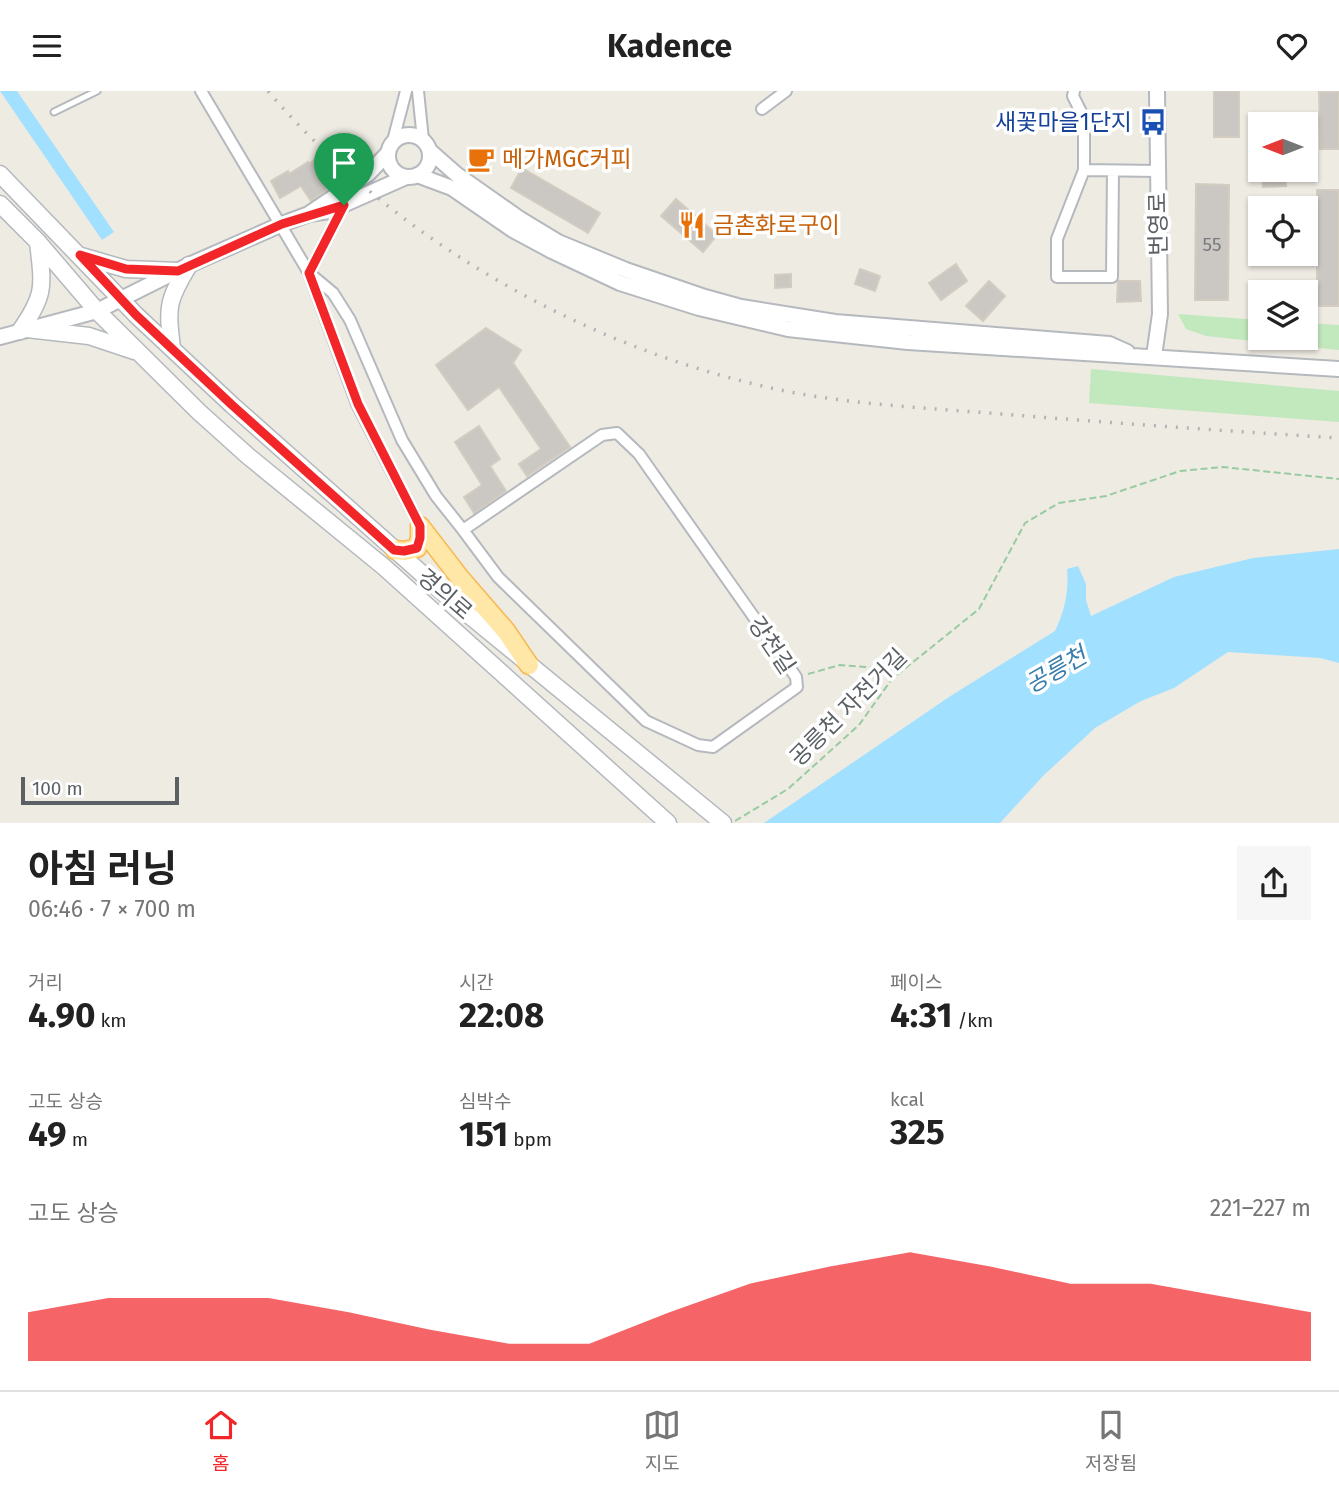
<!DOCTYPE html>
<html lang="ko">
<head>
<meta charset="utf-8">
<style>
	body { margin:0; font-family:"Fira Sans","Noto Sans KR",sans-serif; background:#f6f6f6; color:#222; height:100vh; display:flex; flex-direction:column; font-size:26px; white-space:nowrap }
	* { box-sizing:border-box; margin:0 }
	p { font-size:23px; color:#767676 }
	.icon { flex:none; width:38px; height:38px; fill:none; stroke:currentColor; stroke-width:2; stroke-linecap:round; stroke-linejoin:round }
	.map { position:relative; height:732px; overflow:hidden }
	.panel { display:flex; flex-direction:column; background:#fff; flex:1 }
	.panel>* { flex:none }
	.needle { width:46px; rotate:270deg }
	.tools { position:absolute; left:1248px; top:21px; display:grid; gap:14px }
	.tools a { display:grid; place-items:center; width:70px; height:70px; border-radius:0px; background:#fff; box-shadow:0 2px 5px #0004; font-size:35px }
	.scale { position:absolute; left:21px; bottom:18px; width:158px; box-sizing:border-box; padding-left:7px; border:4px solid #5b6064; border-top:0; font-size:19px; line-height:24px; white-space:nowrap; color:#5b6064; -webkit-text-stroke:5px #fff; paint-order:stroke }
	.pin { position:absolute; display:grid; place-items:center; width:60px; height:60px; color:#fff; margin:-72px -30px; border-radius:50% 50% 50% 0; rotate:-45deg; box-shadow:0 0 7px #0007 }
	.pin .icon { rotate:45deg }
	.round { display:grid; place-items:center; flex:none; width:74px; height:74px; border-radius:0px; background:#f6f6f6 }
	.headline { display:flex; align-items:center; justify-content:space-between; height:119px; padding:0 28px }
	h1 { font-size:38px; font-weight:700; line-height:52px }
	.metrics { display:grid; grid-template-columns:repeat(3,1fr); gap:10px; height:119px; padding:7px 28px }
	.metrics div { display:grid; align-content:center }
	.metrics b { font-size:35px; font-weight:700 }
	.metrics small { font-size:19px; font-weight:400 }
	.metrics p { font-size:19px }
	.chart { height:196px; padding:14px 28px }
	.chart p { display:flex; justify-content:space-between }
	.chart svg { width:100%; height:126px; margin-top:7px; fill:#f22529; opacity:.7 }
	header { display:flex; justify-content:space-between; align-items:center; height:91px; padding:0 28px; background:#fff; font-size:32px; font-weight:700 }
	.tab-bar { display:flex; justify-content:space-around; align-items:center; height:98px; border-top:2px solid #e0e0e0; background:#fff; font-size:19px; color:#767676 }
	.tab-bar a { display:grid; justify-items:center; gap:4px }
	.tab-bar .selected { color:#f22529 }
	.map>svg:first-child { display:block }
</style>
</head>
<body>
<header><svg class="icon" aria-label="menu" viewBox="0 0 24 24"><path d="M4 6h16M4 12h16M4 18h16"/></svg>Kadence<svg class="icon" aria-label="heart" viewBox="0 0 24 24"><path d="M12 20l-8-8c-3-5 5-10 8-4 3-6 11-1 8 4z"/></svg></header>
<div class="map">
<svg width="1339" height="732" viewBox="0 0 1339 732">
	<rect width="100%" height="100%" fill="#eeebe3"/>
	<path fill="#c2e8be" d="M1178,223l82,6v18h46v-15l33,2v25l-133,-14 -20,-7z
		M1091,278l248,22v31l-250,-19z"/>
	<path fill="#a2e0ff" d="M0,0h17l97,141 -12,8z
		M1339,458v114l-19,-5 -92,-6 -54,36 -33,13 -46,27 -52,48 -43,47h-236l188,-128 103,-64c10,-21 14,-40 12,-62l11,-3 8,18v16l5,16 83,-39 79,-19z"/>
	<path fill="#cbc7c2" stroke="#d3ccc1" stroke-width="2" d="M1214,0h25v46h-25z
		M1319,1h20v57h-19z
		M319,65l20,24 -28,21 -10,-15 -21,12 -9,-17 17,-10 1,3 19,-12 1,2z
		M522,77l78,45 -12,20 -77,-45z
		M1262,79h23l1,16 -23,1z
		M1196,93l33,1 -1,115h-33z
		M1317,99h22v116h-22z
		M676,108l41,36 -14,17 -42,-36z
		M956,173l11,17 -26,19 -12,-17z
		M860,178l20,7 -5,15 -20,-7z
		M791,183v13l-16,1v-13z
		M989,190l16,15 -22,25 -17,-15z
		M1118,190h22l1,20 -24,1z
		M486,237l35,22 -8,13 57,84 -43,29 -8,-12 22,-15 -42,-62 -31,23 -32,-45z
		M479,335l21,33 -10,7 16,25 -32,22 -10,-16 18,-12 -27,-43z"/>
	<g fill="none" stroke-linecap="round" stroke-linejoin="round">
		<defs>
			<path id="service" d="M54,21l43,-21"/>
			<path id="minor" d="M201,0l108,182 48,131 63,122
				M418,0l5,49
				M1074,0l-1,5 11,22v52
				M762,18l24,-18
				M393,50l13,-50
				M1113,80l-1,106h-55v-38l27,-69 74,1
				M344,114l-35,68 24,20 17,27 52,120 34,56 27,34 139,-95 15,-2 22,21 157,223 1,10 -84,60 -15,-2 -52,-24 -148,-144 -35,-47"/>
			<path id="tertiary" d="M388 65a21 21 0 1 1 42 0a21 21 0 1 1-42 0Z
				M430,60l26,23 64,45 38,23 68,28 79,27 36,10 94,15 274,22 18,8
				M417,84l35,13 61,42 39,21 68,32 79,25 89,21 120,13 431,27
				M310,122l58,-39 20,-21
				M0,246l97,-26 92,-46 93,-41 27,-10 20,-3 77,-34
				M1154,265l6,-42 -3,-223"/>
			<path id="secondary" d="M0,83l136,141 96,90 232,206 259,212
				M0,113l38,38 59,69 102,101 49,44 136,111 284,256
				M81,165l45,13 53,2
				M27,238l62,7 45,15
				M20,240c26,-37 23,-45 18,-89
				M172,257c-5,-41 -5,-47 17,-83"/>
			<path id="primary" d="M420,435l40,52 46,53 23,34
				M395,459l10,1 12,-3 3,-10v-12"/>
		</defs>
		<use href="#service" stroke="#b5b9be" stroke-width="9"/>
		<use href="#minor" stroke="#b5b9be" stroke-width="14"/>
		<use href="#tertiary" stroke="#b5b9be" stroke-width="18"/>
		<use href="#secondary" stroke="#b4b9be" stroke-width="19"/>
		<use href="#primary" stroke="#f8b952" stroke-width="21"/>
		<path stroke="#98cba1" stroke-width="2" stroke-dasharray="7 3.5" stroke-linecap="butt" d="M808,583l32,-9 62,5
			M735,730l53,-32 71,-64 33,-46 87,-70 46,-86 34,-20 47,-7 74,-25 43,-4 116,12"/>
		<use href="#service" stroke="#fff" stroke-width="5"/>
		<use href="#minor" stroke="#fff" stroke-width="10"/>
		<use href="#tertiary" stroke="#fff" stroke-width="14"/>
		<use href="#secondary" stroke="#fff" stroke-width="16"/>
		<use href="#primary" stroke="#ffe8a7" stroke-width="18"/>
		<path stroke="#b2b3b4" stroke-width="3.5" stroke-dasharray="2 9" stroke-linecap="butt" d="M268,0c129,152 323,260 517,300 71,14 144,17 216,23 112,9 225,17 338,24"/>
	</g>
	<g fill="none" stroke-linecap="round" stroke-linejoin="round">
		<defs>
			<path id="route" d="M344,114l-35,68 49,131 62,122v12l-3,10 -13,3 -10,-1 -162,-145 -96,-90 -56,-60 46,14 52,2 104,-47z"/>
		</defs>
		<use href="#route" stroke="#fff" stroke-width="14"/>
		<use href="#route" stroke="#f22529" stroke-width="9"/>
	</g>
	<defs>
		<symbol id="bus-bare" viewBox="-9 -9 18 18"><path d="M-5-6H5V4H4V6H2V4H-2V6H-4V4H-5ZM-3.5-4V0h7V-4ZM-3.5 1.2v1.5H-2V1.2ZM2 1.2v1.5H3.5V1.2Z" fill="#1a4fb4" stroke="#fff" stroke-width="2.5" paint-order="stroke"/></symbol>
		<symbol id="cafe-bare" viewBox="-9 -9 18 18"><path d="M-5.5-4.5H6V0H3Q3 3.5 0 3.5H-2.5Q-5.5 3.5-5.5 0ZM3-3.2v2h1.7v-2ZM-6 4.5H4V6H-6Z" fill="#e8710a" stroke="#fff" stroke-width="2.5" paint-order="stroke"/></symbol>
		<symbol id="restaurant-bare" viewBox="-9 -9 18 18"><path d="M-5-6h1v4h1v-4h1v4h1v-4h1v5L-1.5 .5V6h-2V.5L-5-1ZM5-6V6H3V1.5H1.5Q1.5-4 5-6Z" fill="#e8710a" stroke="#fff" stroke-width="2.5" paint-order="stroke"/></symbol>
	</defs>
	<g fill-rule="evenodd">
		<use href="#bus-bare" x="1134" y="12" width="38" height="38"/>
		<use href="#cafe-bare" x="462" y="49" width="38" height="38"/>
		<use href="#restaurant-bare" x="673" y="115" width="38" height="38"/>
	</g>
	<g text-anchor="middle" stroke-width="7" stroke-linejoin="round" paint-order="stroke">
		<g font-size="19" fill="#777a7c">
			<text x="1212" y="160">55</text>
		</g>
		<g font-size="23" fill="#164399" stroke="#fff" text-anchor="end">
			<text x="1132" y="39">새꽃마을1단지</text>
		</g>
		<g font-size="23" fill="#c56008" stroke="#fff" text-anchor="start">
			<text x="502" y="76">메가MGC커피</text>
			<text x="713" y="142">금촌화로구이</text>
		</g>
		<g font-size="23" fill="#5b6064" stroke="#fff">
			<text transform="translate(1158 133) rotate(-91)" y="8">번영로</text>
			<text transform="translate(445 503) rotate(41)" y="8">경의로</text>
			<text transform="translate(772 554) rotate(56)" y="8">강천길</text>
			<text transform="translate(848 616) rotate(-45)" y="8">공릉천 자전거길</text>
		</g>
		<g font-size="24" font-style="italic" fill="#377cad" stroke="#fff">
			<text transform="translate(1056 579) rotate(-30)" y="8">공릉천</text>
		</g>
	</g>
</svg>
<div class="tools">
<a><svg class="needle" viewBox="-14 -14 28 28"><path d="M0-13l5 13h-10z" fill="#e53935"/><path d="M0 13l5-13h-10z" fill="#767676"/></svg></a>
<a><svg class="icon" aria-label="locate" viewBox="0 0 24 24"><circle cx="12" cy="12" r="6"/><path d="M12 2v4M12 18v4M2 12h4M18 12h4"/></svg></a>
<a><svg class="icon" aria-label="layers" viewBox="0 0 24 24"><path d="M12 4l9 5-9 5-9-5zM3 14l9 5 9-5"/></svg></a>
</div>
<div class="scale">100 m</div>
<div class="pin" style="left:344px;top:114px;background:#1e9e55"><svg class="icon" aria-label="arrive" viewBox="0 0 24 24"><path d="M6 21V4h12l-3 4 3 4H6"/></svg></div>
</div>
<section class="panel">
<div class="headline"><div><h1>아침 러닝</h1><p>06:46 · 7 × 700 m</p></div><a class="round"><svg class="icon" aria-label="share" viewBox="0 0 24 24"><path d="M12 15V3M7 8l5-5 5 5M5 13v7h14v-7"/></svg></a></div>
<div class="metrics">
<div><p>거리</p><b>4.90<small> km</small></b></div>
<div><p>시간</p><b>22:08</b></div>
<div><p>페이스</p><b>4:31<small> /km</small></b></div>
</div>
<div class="metrics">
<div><p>고도 상승</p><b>49<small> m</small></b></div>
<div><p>심박수</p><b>151<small> bpm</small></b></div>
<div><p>kcal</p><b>325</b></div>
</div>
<div class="chart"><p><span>고도 상승</span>221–227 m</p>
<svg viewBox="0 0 160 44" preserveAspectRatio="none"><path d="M0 44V27L10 22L20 22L30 22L40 27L50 33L60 38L70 38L80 27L90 17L100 11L110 6L120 11L130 17L140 17L150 22L160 27V44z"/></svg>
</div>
</section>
<nav class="tab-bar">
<a class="selected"><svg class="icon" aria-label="home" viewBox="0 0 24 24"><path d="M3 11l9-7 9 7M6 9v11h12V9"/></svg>홈</a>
<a><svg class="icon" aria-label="map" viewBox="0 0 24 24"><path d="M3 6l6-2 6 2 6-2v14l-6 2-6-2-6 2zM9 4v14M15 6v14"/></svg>지도</a>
<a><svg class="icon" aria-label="saved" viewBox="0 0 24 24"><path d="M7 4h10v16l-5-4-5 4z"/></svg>저장됨</a>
</nav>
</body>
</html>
